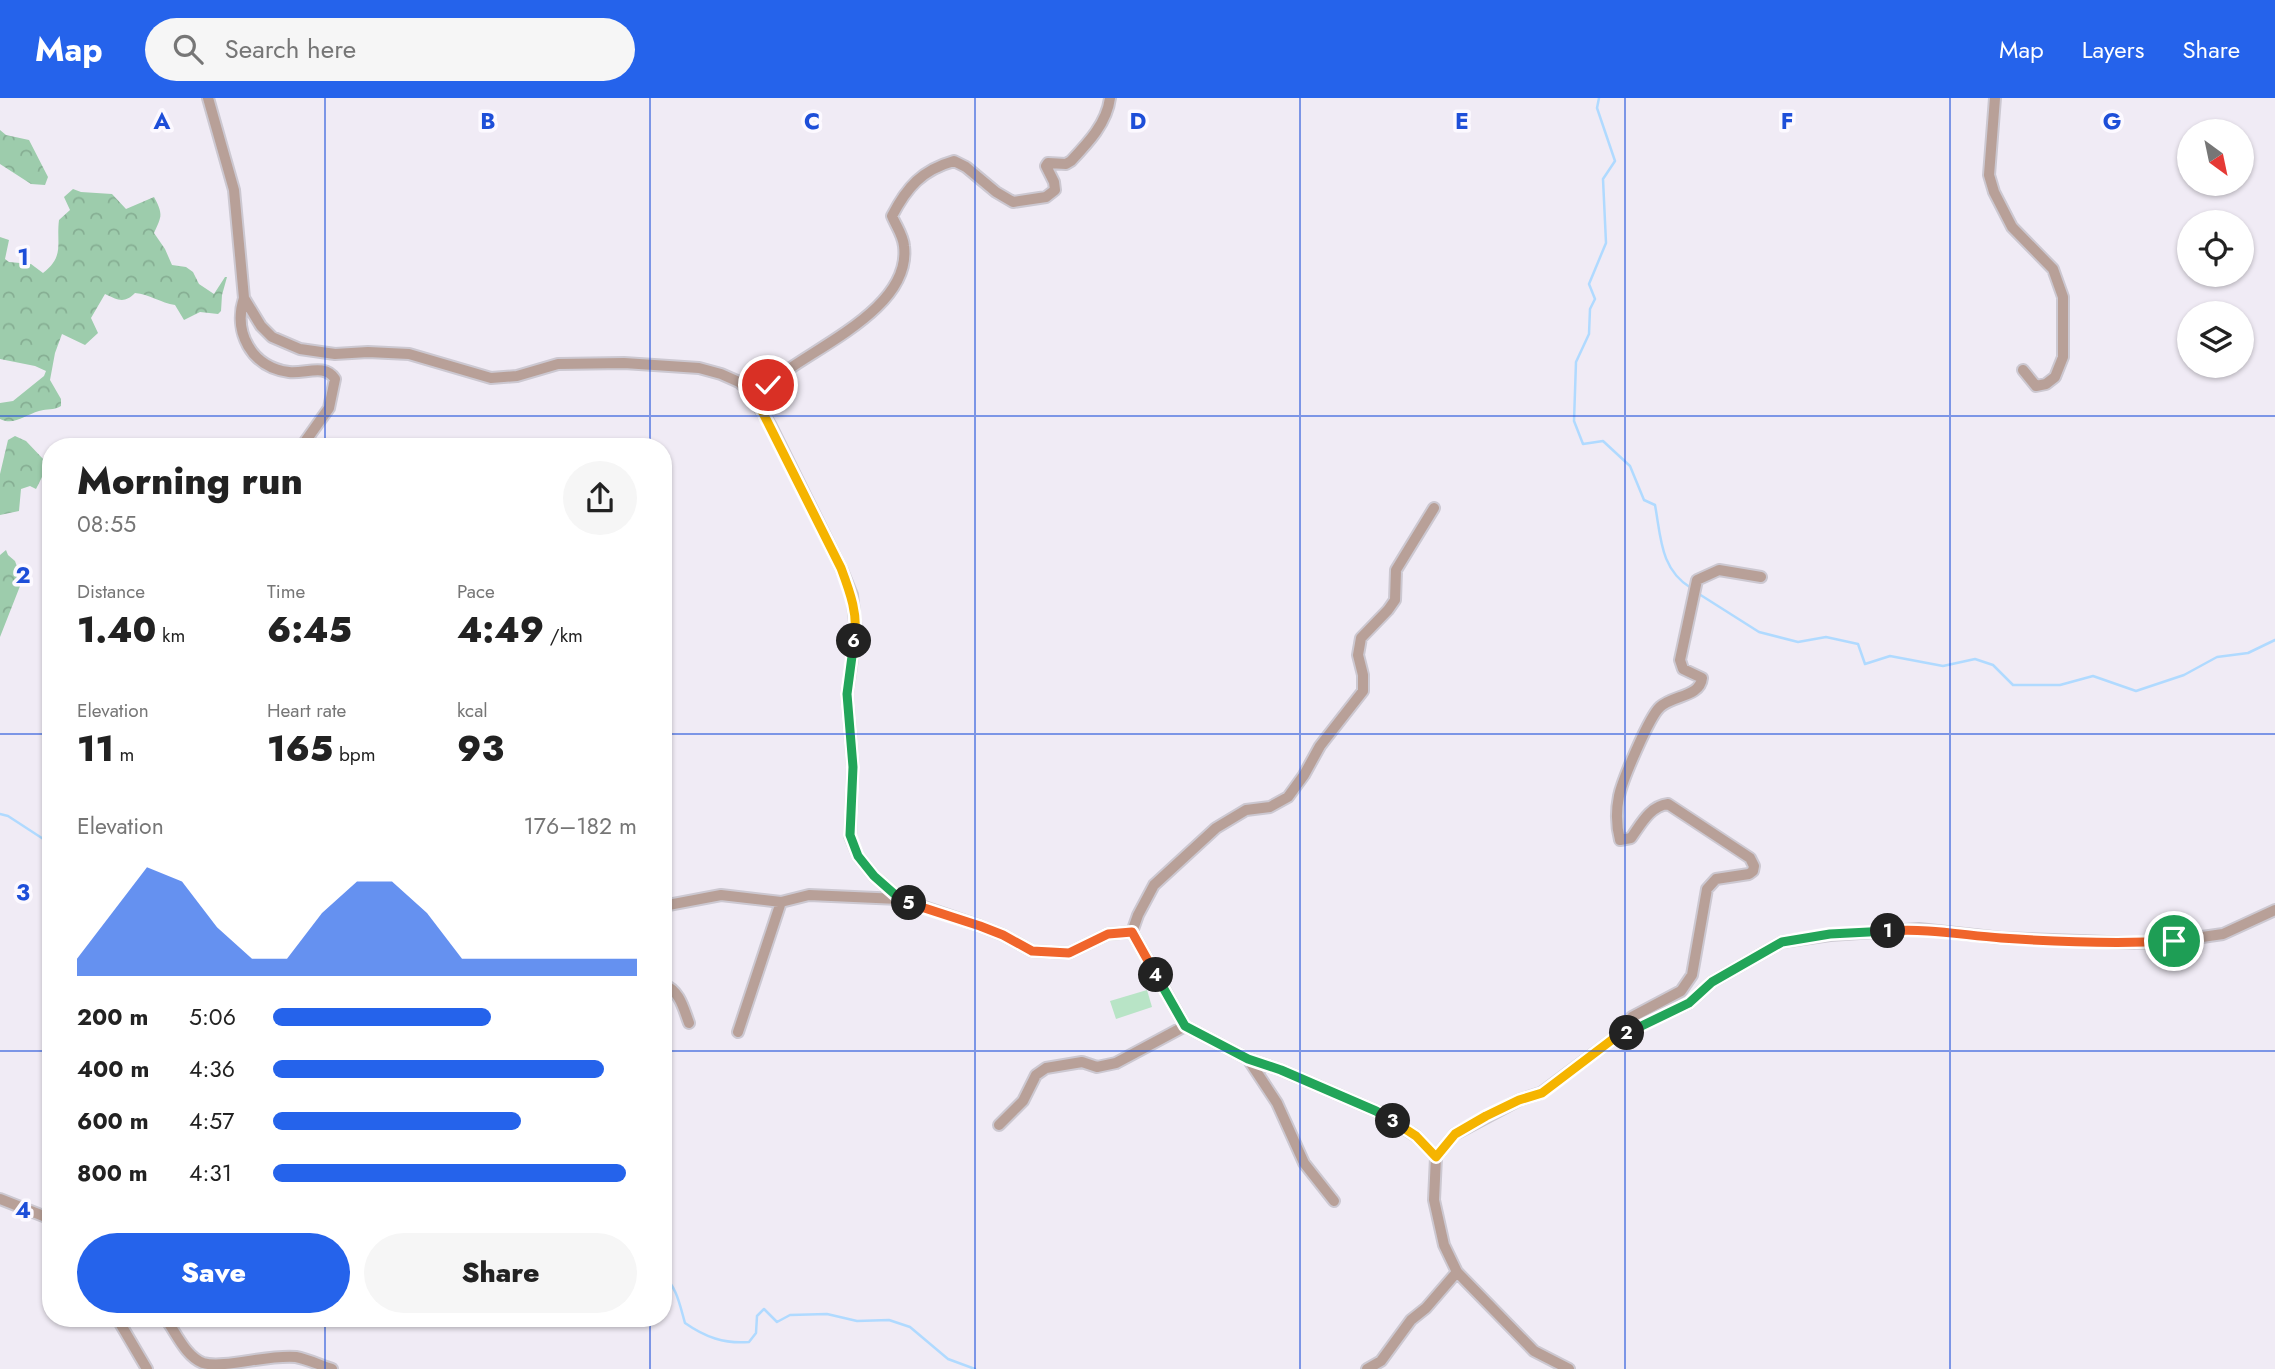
<!DOCTYPE html>
<html lang="en">
<head>
<meta charset="utf-8">
<style>
	body { margin:0; font-family:Jost,sans-serif; background:#f6f6f6; color:#222; height:100vh; display:flex; flex-direction:column; font-size:26px; white-space:nowrap }
	* { box-sizing:border-box; margin:0 }
	p { font-size:23px; color:#767676 }
	.icon { flex:none; width:38px; height:38px; fill:none; stroke:currentColor; stroke-width:2; stroke-linecap:round; stroke-linejoin:round }
	.map { position:relative; flex:1; overflow:hidden }
	.sheet { position:absolute; left:42px; top:340px; width:630px; height:889px; display:flex; flex-direction:column; background:#fff; border-radius:28px; box-shadow:0 2px 5px #0004 }
	.sheet>* { flex:none }
	.needle { width:46px; rotate:147deg }
	.controls { position:absolute; left:2177px; top:21px; display:grid; gap:14px }
	.controls a { display:grid; place-items:center; width:77px; height:77px; border-radius:50%; background:#fff; box-shadow:0 2px 5px #0004; font-size:35px }
	.pin { position:absolute; display:grid; place-items:center; width:60px; height:60px; color:#fff; margin:-30px; border:4px solid #fff; border-radius:50%; box-shadow:0 2px 7px #0007 }
	.km { position:absolute; width:35px; height:35px; margin:-18px; border-radius:50%; background:#222; color:#fff; font-size:19px; line-height:35px; text-align:center }
	.round { display:grid; place-items:center; flex:none; width:74px; height:74px; border-radius:37px; background:#f6f6f6 }
	.head { display:flex; align-items:center; justify-content:space-between; height:119px; padding:0 35px }
	h1 { font-size:38px; font-weight:800; line-height:52px }
	.stats { display:grid; grid-template-columns:repeat(3,1fr); gap:10px; height:119px; padding:7px 35px }
	.stats div { display:grid; align-content:center }
	.stats b { font-size:35px; font-weight:800 }
	.stats small { font-size:19px; font-weight:400 }
	.stats p { font-size:19px }
	.chart { height:196px; padding:14px 35px }
	.chart p { display:flex; justify-content:space-between }
	.chart svg { width:100%; height:126px; margin-top:7px; fill:#2563eb; opacity:.7 }
	.cta { display:flex; gap:14px; margin-top:auto; padding:14px 35px }
	.cta a { flex:1; height:80px; border-radius:42px; background:#2563eb; color:#fff; font-size:28px; font-weight:800; line-height:80px; text-align:center }
	.cta a+a { background:#f6f6f6; color:#222 }
	ul { padding:0 35px; list-style:none; font-size:23px }
	li { display:grid; grid-template-columns:112px 84px 1fr; align-items:center; height:52px }
	li i { height:18px; border-radius:9px; background:#2563eb }
	header { display:flex; align-items:center; gap:42px; box-sizing:border-box; height:98px; padding:0 35px; background:#2563eb; color:#fff }
	header strong { font-size:33px }
	nav { display:flex; gap:38px; margin-inline-start:auto; font-size:24px }
	.search { width:490px; height:63px; background:#f6f6f6; display:flex; align-items:center; gap:18px; box-sizing:border-box; padding:0 24px; border-radius:38px; color:#767676; font-size:26px }
	.map>svg:first-child { display:block }
</style>
</head>
<body>
<header>
<strong>Map</strong>
<div class="search"><svg class="icon" aria-label="search" viewBox="0 0 24 24"><circle cx="10" cy="10" r="6"/><path d="M15 15l6 6"/></svg>Search here</div>
<nav><a>Map</a><a>Layers</a><a>Share</a></nav>
</header>
<div class="map">
<svg width="2275" height="1271" viewBox="0 0 2275 1271">
	<defs>
		<pattern id="forest-crowns" width="20" height="18" patternUnits="userSpaceOnUse" patternTransform="scale(1.75)"><rect width="20" height="18" fill="#9dccac"/><path d="M2 6a3 3 0 1 1 6 0M12 15a3 3 0 1 1 6 0" fill="none" stroke="#86ae93"/></pattern>
	</defs>
	<rect width="100%" height="100%" fill="#f0ebf5"/>
	<path fill="url(#forest-crowns)" d="M0,32l6,5 23,5 19,37 -3,8 -14,-1 -31,-20z
		M73,91l8,3 31,2 14,15 28,-12c10,18 7,20 0,36l11,16 7,16 14,2 7,5 6,12 15,10 11,-17h2l-5,18 -1,16 -3,3 -18,-2 -16,8 -9,-15c-14,-2 -26,-11 -40,-12 -11,11 -17,7 -30,1l-14,24 7,15 -13,12 -23,-11 -7,19 -5,27 11,19v7c-8,5 -13,2 -22,5 -14,4 -25,15 -39,8v-16l13,-2 31,-25 2,-5 -11,-5 -35,-7v-122l9,3 -4,19 4,3 22,2 12,9c22,-17 13,-29 16,-53l11,-10 -6,-13z
		M15,338l11,5 19,20 -3,16 -6,12 -6,-3 -9,3 -2,22 -19,4v-41l8,-34z
		M6,452l2,5 7,6 7,20 -22,56v-82z"/>
	<path fill="#b8e4c6" d="M1147,892l5,17 -36,12 -6,-18z"/>
	<g fill="none" stroke-linecap="round" stroke-linejoin="round">
		<path stroke="#b0daff" stroke-width="2.5" d="M1599,0l-2,10 18,53 -12,18 3,64 -17,41 6,15 -5,10 -1,25 -13,28 -2,59 9,23 20,-3 27,25 14,34 11,5c6,32 5,64 36,83
			M1699,496l60,38 39,10 28,-5 32,7 7,20 25,-8 53,10 32,-7 18,6 20,20h47l33,-9 43,15 48,-16 33,-18 31,-4 27,-13
			M0,716l8,2 43,28
			M663,1177c14,12 17,31 22,48 20,14 39,21 64,19l7,-9 1,-17 7,-7 13,13 13,-7 37,-1 30,7 32,-1 21,7 38,32 27,10"/>
		<defs>
			<path id="street" d="M208,0l26,92 10,108 17,28 11,11 28,12 35,5 33,-2 41,2 82,24 26,-2 41,-12 66,-1 75,5 22,6 18,8 10,9 22,35 70,142 11,27 4,35 -9,64 6,73 -3,69 8,20 16,20 26,23 80,27 23,9 29,16 37,2 39,-19 24,-2 53,94 63,33 33,11 95,41 40,25 20,21 -2,43 10,45 13,27 77,79 35,18
				M1995,0l-6,77 5,17 18,35 41,42 10,28v60l-8,20 -9,7 -10,2 -13,-16
				M244,200c-11,34 7,69 45,74 16,2 36,-9 46,7l-6,29 -27,38
				M757,303c4,-6 7,-13 13,-18 39,-34 142,-73 134,-137 -1,-11 -8,-20 -12,-30 15,-29 30,-46 62,-55l12,6 30,25 17,10 33,-5 9,-7 -1,-8 -8,-16 2,-3 18,1 5,-3c17,-18 36,-38 39,-63
				M663,808l58,-11 60,7
				M1132,834l6,-17 16,-30 62,-57 30,-18 24,-3 18,-10 16,-22 16,-29 43,-55v-16l-5,-20 3,-17 27,-28 7,-10 1,-30 38,-62
				M663,886c17,7 20,23 26,39
				M738,934l43,-130 28,-7 90,4
				M1615,938l17,-19 49,-26 11,-16 15,-86 9,-10 33,-5 4,-3 1,-5 -4,-8 -82,-54c-18,2 -27,20 -37,34l-11,2c-4,-15 -4,-29 -1,-44 3,-15 30,-79 41,-89 13,-12 40,-10 42,-29l-19,-9 -3,-9 17,-80 22,-10 42,7
				M1248,961l29,44 27,60 30,38
				M999,1027l24,-24 13,-26 10,-7 36,-6 15,5 19,-4 69,-37
				M1436,1059l19,-23 64,-34 22,-7 72,-54 76,-36 23,-21 70,-40 48,-7 89,-6 82,9 133,5 40,-2 49,-7 52,-24
				M0,1101l51,20
				M117,1220l30,51
				M165,1220c11,14 20,38 38,45 21,6 66,-9 93,-6 11,2 24,8 36,12
				M1367,1271l14,-8 30,-41 15,-12 31,-36"/>
		</defs>
		<use href="#street" stroke="#ccc8d1" stroke-width="14"/>
		<use href="#street" stroke="#b8a098" stroke-width="10"/>
	</g>
	<g fill="none" stroke-linecap="round" stroke-linejoin="round">
		<defs>
			<path id="split-1" d="M1888,833c39,-3 74,4 113,7 57,4 116,6 173,3"/>
			<path id="split-2" d="M1627,935l62,-30 23,-21 70,-40 48,-8 58,-3"/>
			<path id="split-3" d="M1393,1023l23,15 20,21 19,-23 31,-18 33,-16 23,-7 71,-54 14,-6"/>
			<path id="split-4" d="M1156,877l29,51 63,33 33,11 95,41 17,10"/>
			<path id="split-5" d="M909,805l71,23 23,9 29,16 37,2 39,-19 24,-2 24,43"/>
			<path id="split-6" d="M854,543l-7,53 6,73 -3,68 8,21 16,20 26,23 9,4"/>
			<path id="split-7" d="M768,287l-11,16 84,167c9,24 18,48 13,73"/>
		</defs>
		<use href="#split-1" stroke="#fff" stroke-width="14"/>
		<use href="#split-2" stroke="#fff" stroke-width="14"/>
		<use href="#split-3" stroke="#fff" stroke-width="14"/>
		<use href="#split-4" stroke="#fff" stroke-width="14"/>
		<use href="#split-5" stroke="#fff" stroke-width="14"/>
		<use href="#split-6" stroke="#fff" stroke-width="14"/>
		<use href="#split-7" stroke="#fff" stroke-width="14"/>
		<use href="#split-1" stroke="#f0652b" stroke-width="9"/>
		<use href="#split-2" stroke="#22a559" stroke-width="9"/>
		<use href="#split-3" stroke="#f5b400" stroke-width="9"/>
		<use href="#split-4" stroke="#22a559" stroke-width="9"/>
		<use href="#split-5" stroke="#f0652b" stroke-width="9"/>
		<use href="#split-6" stroke="#22a559" stroke-width="9"/>
		<use href="#split-7" stroke="#f5b400" stroke-width="9"/>
	</g>
	<path fill="none" stroke="#1d4ed8" stroke-width="2" stroke-opacity="0.55" d="M325,0v348M650,0v348M975,0v1271M1300,0v1271M1625,0v1271M1950,0v1271M0,318h2275M0,636h51M663,636h1612M0,953h51M663,953h1612M325,1220v51M650,1220v51"/>
	<g font-size="23" text-anchor="middle" font-weight="bold" fill="#1d4ed8" stroke="#fcf9ff" stroke-width="7" stroke-linejoin="round" paint-order="stroke">
		<text x="162" y="31">A</text>
		<text x="488" y="31">B</text>
		<text x="812" y="31">C</text>
		<text x="1138" y="31">D</text>
		<text x="1462" y="31">E</text>
		<text x="1787" y="31">F</text>
		<text x="2112" y="31">G</text>
		<text x="23" y="167">1</text>
		<text x="23" y="485">2</text>
		<text x="23" y="802">3</text>
		<text x="23" y="1120">4</text>
	</g>
</svg>
<div class="controls">
<a><svg class="needle" viewBox="-14 -14 28 28"><path d="M0-13l5 13h-10z" fill="#e53935"/><path d="M0 13l5-13h-10z" fill="#767676"/></svg></a>
<a><svg class="icon" aria-label="locate" viewBox="0 0 24 24"><circle cx="12" cy="12" r="6"/><path d="M12 2v4M12 18v4M2 12h4M18 12h4"/></svg></a>
<a><svg class="icon" aria-label="layers" viewBox="0 0 24 24"><path d="M12 4l9 5-9 5-9-5zM3 14l9 5 9-5"/></svg></a>
</div>
<div class="pin" style="left:2174px;top:843px;background:#1e9e55"><svg class="icon" aria-label="arrive" viewBox="0 0 24 24"><path d="M6 21V4h12l-3 4 3 4H6"/></svg></div>
<div class="pin" style="left:768px;top:287px;background:#d93025"><svg class="icon" aria-label="check" viewBox="0 0 24 24"><path d="M5 12l5 5 9-10"/></svg></div>
<b class="km" style="left:1888px;top:833px">1</b>
<b class="km" style="left:1627px;top:935px">2</b>
<b class="km" style="left:1393px;top:1023px">3</b>
<b class="km" style="left:1156px;top:877px">4</b>
<b class="km" style="left:909px;top:805px">5</b>
<b class="km" style="left:854px;top:543px">6</b>
<section class="sheet">
<div class="head"><div><h1>Morning run</h1><p>08:55</p></div><a class="round"><svg class="icon" aria-label="share" viewBox="0 0 24 24"><path d="M12 15V3M7 8l5-5 5 5M5 13v7h14v-7"/></svg></a></div>
<div class="stats">
<div><p>Distance</p><b>1.40<small> km</small></b></div>
<div><p>Time</p><b>6:45</b></div>
<div><p>Pace</p><b>4:49<small> /km</small></b></div>
</div>
<div class="stats">
<div><p>Elevation</p><b>11<small> m</small></b></div>
<div><p>Heart rate</p><b>165<small> bpm</small></b></div>
<div><p>kcal</p><b>93</b></div>
</div>
<div class="chart"><p><span>Elevation</span>176–182 m</p>
<svg viewBox="0 0 160 44" preserveAspectRatio="none"><path d="M0 44V38L10 22L20 6L30 11L40 27L50 38L60 38L70 22L80 11L90 11L100 22L110 38L120 38L130 38L140 38L150 38L160 38V44z"/></svg>
</div>
<ul>
<li><b>200 m</b>5:06<i style="width:60%"></i></li>
<li><b>400 m</b>4:36<i style="width:91%"></i></li>
<li><b>600 m</b>4:57<i style="width:68%"></i></li>
<li><b>800 m</b>4:31<i style="width:97%"></i></li>
</ul>
<div class="cta"><a>Save</a><a>Share</a></div>
</section>
</div>
</body>
</html>
